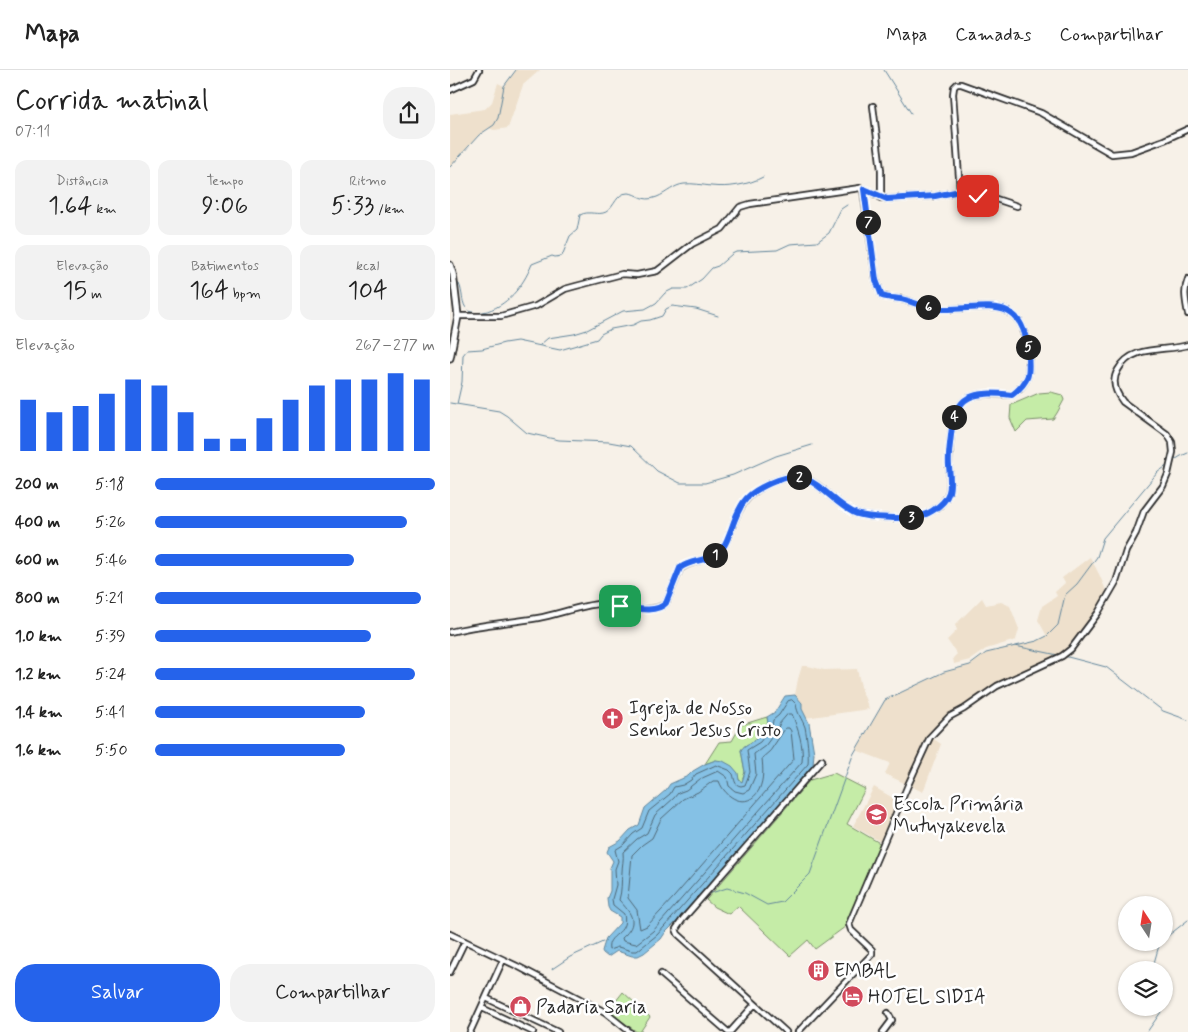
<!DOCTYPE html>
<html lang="pt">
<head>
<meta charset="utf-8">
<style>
	body { margin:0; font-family:Mynerve,sans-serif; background:#f2f2f2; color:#222; height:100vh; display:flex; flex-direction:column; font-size:19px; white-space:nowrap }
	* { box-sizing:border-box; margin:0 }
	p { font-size:16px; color:#767676 }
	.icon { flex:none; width:28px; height:28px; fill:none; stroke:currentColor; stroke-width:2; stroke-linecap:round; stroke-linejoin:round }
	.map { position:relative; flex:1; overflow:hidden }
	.details { display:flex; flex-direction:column; background:#fff; width:450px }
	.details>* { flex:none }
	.needle { width:32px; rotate:348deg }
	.fabs { position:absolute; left:668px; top:826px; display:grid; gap:10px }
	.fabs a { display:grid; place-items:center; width:55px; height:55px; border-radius:50%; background:#fff; box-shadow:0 1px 4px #0004; font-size:25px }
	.pin { position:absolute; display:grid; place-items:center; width:42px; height:42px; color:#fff; margin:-21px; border-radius:10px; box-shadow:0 2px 8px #0006 }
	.km { position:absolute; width:25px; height:25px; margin:-12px; border-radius:50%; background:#222; color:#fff; font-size:14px; line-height:25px; text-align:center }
	.round { display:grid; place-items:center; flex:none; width:52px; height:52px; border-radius:20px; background:#f2f2f2 }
	.headline { display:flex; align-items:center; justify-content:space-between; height:85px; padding:0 15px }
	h1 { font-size:28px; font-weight:600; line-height:38px }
	.metrics { display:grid; grid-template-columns:repeat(3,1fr); gap:8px; height:85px; padding:5px 15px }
	.metrics div { display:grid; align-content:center; border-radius:12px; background:#f2f2f2; text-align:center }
	.metrics b { font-size:25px; font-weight:600 }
	.metrics small { font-size:14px; font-weight:400 }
	.metrics p { font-size:14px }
	.chart { height:140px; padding:10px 15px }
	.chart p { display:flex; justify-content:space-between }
	.chart svg { width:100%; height:90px; margin-top:5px; stroke:#2563eb; stroke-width:6 }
	.cta { display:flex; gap:10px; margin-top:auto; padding:10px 15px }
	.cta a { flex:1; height:58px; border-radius:20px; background:#2563eb; color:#fff; font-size:20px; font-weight:600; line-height:58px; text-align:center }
	.cta a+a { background:#f2f2f2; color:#222 }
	ul { padding:0 15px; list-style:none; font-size:16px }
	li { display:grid; grid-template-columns:80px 60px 1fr; align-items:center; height:38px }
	li i { height:12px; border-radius:6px; background:#2563eb }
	header { display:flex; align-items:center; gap:30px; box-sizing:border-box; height:70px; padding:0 25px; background:#fff; border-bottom:1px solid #e0e0e0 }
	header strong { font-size:24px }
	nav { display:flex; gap:28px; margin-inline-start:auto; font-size:18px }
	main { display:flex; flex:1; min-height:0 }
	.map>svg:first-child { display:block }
</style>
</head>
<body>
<header>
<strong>Mapa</strong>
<nav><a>Mapa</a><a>Camadas</a><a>Compartilhar</a></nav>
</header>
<main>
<section class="details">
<div class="headline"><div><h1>Corrida matinal</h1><p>07:11</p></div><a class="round"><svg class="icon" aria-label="share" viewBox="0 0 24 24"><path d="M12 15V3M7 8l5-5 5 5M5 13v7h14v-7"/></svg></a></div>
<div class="metrics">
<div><p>Distância</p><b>1.64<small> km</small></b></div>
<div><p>Tempo</p><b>9:06</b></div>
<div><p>Ritmo</p><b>5:33<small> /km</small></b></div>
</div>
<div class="metrics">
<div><p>Elevação</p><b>15<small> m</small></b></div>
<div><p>Batimentos</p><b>164<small> bpm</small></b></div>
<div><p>kcal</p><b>104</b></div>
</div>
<div class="chart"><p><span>Elevação</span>267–277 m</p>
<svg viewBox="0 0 160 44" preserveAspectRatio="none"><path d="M5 44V19M15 44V25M25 44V22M35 44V16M45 44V9M55 44V12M65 44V25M75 44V38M85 44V38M95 44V28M105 44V19M115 44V12M125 44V9M135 44V9M145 44V6M155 44V9"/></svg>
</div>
<ul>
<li><b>200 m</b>5:18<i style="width:100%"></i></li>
<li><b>400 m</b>5:26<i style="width:90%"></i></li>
<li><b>600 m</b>5:46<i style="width:71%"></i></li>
<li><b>800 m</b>5:21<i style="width:95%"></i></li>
<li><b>1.0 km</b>5:39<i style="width:77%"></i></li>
<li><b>1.2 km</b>5:24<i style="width:93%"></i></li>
<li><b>1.4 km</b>5:41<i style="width:75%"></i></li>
<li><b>1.6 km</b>5:50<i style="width:68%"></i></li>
</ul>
<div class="cta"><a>Salvar</a><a>Compartilhar</a></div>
</section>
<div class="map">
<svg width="738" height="962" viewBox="0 0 738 962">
	<rect width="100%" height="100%" fill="#f7f1e8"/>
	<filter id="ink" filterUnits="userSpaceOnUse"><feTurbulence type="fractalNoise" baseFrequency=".02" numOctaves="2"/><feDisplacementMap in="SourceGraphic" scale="10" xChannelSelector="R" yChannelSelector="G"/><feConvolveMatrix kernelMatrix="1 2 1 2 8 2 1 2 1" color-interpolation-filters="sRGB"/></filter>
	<g filter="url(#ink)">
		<path fill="#eee0cc" d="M66,0h24l-17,15 -15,43 -14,2 -5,-2 -10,7 -29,32v-53l35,-5 7,-7 6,-19 6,3z
			M640,487l9,17 9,21 -10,18 -27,36 -9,7 -54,24 -59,37 -18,20 10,7 -18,48 -38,-18 5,-11 -34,-13 29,-50 59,-28 26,-7 16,-12 51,-12 10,-5 -9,-16 4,-14 15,-10 -2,-4 10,-9 -3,-5z
			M532,528l4,7 15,-3 9,4 9,23 -3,11 -30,9 -16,11 -16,4 -1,-6 4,-4 -10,-14 10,-10 -2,-5z
			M352,596h6l16,4 33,-1 5,22 7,18 -64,9 -3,-9v-6l-7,-8 3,-16z
			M424,717l26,15 -19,40 -28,-16z"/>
		<path fill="#c5eca7" stroke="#788c69" d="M601,322l11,3 2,5 -7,13 -4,6 -26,2 -11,11 -6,-14 1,-13 28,-12z
			M317,647l1,6c-5,5 -8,12 -13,17 -5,4 -10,4 -14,10l4,22 -3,10 -3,-2c-2,-13 -12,-16 -23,-20l-11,4 14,-22 13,-1 9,-16z
			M384,703l31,16 -18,35 36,21 -34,79 -34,25 -7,-9 -18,16 -52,-50 -9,8 -15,-7 -8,-7 104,-120z
			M173,922l27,25 -10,15h-3l-29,-21z"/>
		<path fill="#85c1e5" stroke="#61859b" d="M345,625l7,8v6l7,14 5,30 -1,12 -125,145 -23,23 -4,6 -17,14 -6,3h-6l-15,-5 -9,6 -5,-4 -1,-2 4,-13 14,-15v-6l-10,-6 -2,-4 -1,-9 3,-7v-23l3,-7 -6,-9 2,-5 11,-6 10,-11 9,-5 6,-17 21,-18 4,-6 18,-8 5,-5 12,-7 11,-4 7,1 9,5 6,7 1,7 3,2 3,-10 -4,-22c4,-6 9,-6 14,-10 4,-4 9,-12 13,-17l-1,-6 8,-5 10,-16z"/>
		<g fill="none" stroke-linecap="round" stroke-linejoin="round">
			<path stroke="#4f6775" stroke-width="1" d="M342,630l4,4c1,9 6,15 9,23 2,10 4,27 3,37l-151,171 -20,16h-5l-14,-4 -9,3c-3,-17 20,-14 15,-36l-11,-9 -1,-6 4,-14 -1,-16 3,-8 -3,-11 8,-5 10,-11 9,-6 7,-17 21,-17 4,-7 9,-2 8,-5 5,-6 20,-9 13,5 4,4c2,6 1,11 8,12l4,-1 5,-13 -3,-22 13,-8 12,-16 1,-6 6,-5 9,-14z
				M338,644h4c6,15 12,32 10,48l-149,169 -17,13 -13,-3 -1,-3c17,-15 10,-24 -3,-38 3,-10 2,-17 3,-28 0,-7 2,-12 1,-20l14,-13 10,-6 8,-18 19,-17 4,-5 8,-3 14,-11 18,-8 9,6 2,9 6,5 8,2 6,-3 7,-16 -2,-20 11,-8 12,-16 3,-7z
				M336,658h3l2,3 3,28 -120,138 -27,29 -7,3 -3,-19 -9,-12 4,-43 10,-10 10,-7 9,-19 22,-20 15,-7 15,-11h6c6,17 28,30 40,9 5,-11 4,-21 3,-32l8,-7z"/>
			<path stroke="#61859b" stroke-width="1" d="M434,0l27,43
				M0,97l29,-32 15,-10 4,-7 6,-32 12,-16
				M6,213l3,1c4,7 2,21 9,26 4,3 10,3 15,2 24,-5 40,-26 49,-48l20,-8 3,1 7,-1 8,-20 7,-6 3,-15c9,-5 18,1 26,-3 9,-5 10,-19 22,-19 9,0 14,10 29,4 10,-4 17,-12 27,-13 9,-1 18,1 27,2 17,2 37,-1 52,-9
				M90,275l8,-7 26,-4 13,-4 36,-19 22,-2 11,-6 9,-10 8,-4h14l15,-10 10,-11 6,-2 14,-12 4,-2 41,-2 13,-6 27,-2 12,-9 12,-24 6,-4
				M0,333l49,8 8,5 20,17 32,7 50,2 22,4 26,25 23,12h25l28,-8 43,-19 36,-11
				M7,334l5,-22 1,-27 4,-5 15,-1 22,-6 13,-2 43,9 37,-11 4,-5 10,-5 22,-4 8,-4 9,-1 12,-4 4,-7 6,-3 24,3 22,7
				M723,391l8,-5 7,-3
				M565,576l43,9
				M614,586l42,11 57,44 25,9
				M258,824l19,-6 18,5 22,12 15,-3 28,-28 43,-119 32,-55 59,-28 26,-7 16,-12 51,-12 10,-5 11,-11 7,-30 12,-11 20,-27 6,-19 55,-66 10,-7
				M714,869l24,-19
				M102,899l18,-12 35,-16
				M702,900l8,-28
				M697,962l14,-20 -2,-4"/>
			<defs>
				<path id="street" d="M0,20l24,-11 5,-9
					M423,36l8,64v28
					M413,119l24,10 48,-3 25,-5 36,8 21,7
					M510,121l-7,-97 1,-7 3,-3h4l80,29 71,41 19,-2 33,-12 24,-11
					M738,209c-5,12 -2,23 0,35
					M0,562c29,-8 59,-9 88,-14 18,-3 44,-13 61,-14 17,0 55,12 67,-1l14,-34c11,-10 30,-7 41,-19 5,-5 7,-13 10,-20 10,-29 18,-39 47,-50 37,-14 49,22 79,34 12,4 26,3 38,4 12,0 26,0 37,-7 20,-12 19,-24 17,-45 0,-10 1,-21 2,-31 4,-43 23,-43 61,-40 18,-13 18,-22 16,-43 -5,-60 -44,-42 -86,-43 -15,0 -28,-7 -41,-10 -7,-1 -13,-1 -19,-3l-6,-16 -13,-91 -3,-1 -110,16 -10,3 -18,22 -30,15 -35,27 -20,4 -15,-1 -46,12 -11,3 -29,17 -35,10h-43
					M0,864l69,33 86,45 25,20
					M0,902l15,-31
					M211,904l67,58
					M36,928l72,34
					M32,938l51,24
					M20,962l33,-72
					M280,962l25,-28
					M336,962l-108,-98 -2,-5 7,-10 139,-159
					M348,962l74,-78v-4l-21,-20 -2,-6 59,-139 22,-48 19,-20 15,-8 33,-23 65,-30 9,-7 27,-36 18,-31 10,-31 10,-18 8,-22 19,-25 5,-12 5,-22 -1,-10 -5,-8 -44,-32c-7,-9 -12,-21 -5,-32 14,-26 47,-18 70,-25
					M433,962l9,-12 -4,-7"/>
				<path id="secondary" d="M0,195l3,9 5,42 -8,42"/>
			</defs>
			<use href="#street" stroke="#2b2b2b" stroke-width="8"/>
			<use href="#secondary" stroke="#2b2b2b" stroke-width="9"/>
			<use href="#street" stroke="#fff" stroke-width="4.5"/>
			<use href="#secondary" stroke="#fff" stroke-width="5.5"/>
		</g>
	</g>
	<g fill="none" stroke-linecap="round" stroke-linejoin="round" filter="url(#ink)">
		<defs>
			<path id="route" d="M170,536c14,2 36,8 46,-3l14,-35c11,-9 30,-6 41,-18 5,-5 7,-13 10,-20 10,-30 16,-38 47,-50 37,-14 50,23 79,34 12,4 26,3 38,4 12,0 26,0 37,-7 21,-13 19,-24 17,-45 -1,-10 1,-21 2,-31 4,-42 23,-44 61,-40 18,-14 18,-21 16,-43 -5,-60 -44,-42 -86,-43 -15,0 -28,-7 -41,-10 -7,-1 -13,-1 -19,-3l-6,-16 -12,-91 23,10 48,-3 25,-5 18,5"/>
		</defs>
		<use href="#route" stroke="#fff" stroke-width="10"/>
		<use href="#route" stroke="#2563eb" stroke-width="6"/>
	</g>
	<defs>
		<symbol id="church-disc" viewBox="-11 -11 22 22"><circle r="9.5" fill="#d1495b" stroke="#fff"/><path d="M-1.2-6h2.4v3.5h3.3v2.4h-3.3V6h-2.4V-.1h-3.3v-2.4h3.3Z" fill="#fff"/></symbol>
		<symbol id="school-disc" viewBox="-11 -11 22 22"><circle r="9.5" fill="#d1495b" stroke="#fff"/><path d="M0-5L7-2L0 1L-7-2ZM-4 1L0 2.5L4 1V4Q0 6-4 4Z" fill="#fff"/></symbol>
		<symbol id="building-disc" viewBox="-11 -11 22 22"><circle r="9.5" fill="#d1495b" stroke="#fff"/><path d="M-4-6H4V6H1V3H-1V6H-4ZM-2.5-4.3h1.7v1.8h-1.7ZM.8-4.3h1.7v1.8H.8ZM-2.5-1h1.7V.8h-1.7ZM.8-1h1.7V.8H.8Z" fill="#fff"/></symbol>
		<symbol id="hotel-disc" viewBox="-11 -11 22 22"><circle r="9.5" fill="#d1495b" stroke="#fff"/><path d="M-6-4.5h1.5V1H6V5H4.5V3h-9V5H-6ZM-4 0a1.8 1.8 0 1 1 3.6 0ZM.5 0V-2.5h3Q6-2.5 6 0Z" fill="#fff"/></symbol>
		<symbol id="shop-disc" viewBox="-11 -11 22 22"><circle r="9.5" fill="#d1495b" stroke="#fff"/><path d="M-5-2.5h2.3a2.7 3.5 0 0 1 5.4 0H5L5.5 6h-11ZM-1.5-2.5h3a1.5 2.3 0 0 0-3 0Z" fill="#fff"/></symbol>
	</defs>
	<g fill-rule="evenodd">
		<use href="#church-disc" x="150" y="636" width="25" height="25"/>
		<use href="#school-disc" x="414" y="732" width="25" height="25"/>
		<use href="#building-disc" x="356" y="888" width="25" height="25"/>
		<use href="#hotel-disc" x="390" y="914" width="25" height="25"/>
		<use href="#shop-disc" x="58" y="924" width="25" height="25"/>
	</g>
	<g text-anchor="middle" stroke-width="5" stroke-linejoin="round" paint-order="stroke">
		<g font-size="19" fill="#2b2b2b" stroke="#fff" text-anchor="start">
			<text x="179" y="644">Igreja de Nosso<tspan x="179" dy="22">Senhor Jesus Cristo</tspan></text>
			<text x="443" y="740">Escola Primária<tspan x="443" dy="22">Mutuyakevela</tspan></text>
			<text x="384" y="907">EMBAL</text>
			<text x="418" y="933">HOTEL SIDIA</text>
			<text x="86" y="943">Padaria Saria</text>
		</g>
	</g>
</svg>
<div class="fabs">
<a><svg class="needle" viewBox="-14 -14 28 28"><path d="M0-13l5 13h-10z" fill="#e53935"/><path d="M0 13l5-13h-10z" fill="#767676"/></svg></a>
<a><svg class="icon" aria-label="layers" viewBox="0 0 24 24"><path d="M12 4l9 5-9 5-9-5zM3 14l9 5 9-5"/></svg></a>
</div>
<div class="pin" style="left:170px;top:536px;background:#1e9e55"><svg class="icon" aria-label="arrive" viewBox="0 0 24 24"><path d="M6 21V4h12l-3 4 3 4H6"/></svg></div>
<div class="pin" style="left:528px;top:126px;background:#d93025"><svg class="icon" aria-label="check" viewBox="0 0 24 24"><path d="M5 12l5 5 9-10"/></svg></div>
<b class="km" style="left:265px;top:485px">1</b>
<b class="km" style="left:349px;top:407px">2</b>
<b class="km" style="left:461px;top:447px">3</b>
<b class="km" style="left:504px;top:347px">4</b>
<b class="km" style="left:578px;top:277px">5</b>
<b class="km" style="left:478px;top:237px">6</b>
<b class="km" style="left:418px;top:152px">7</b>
</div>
</main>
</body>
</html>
